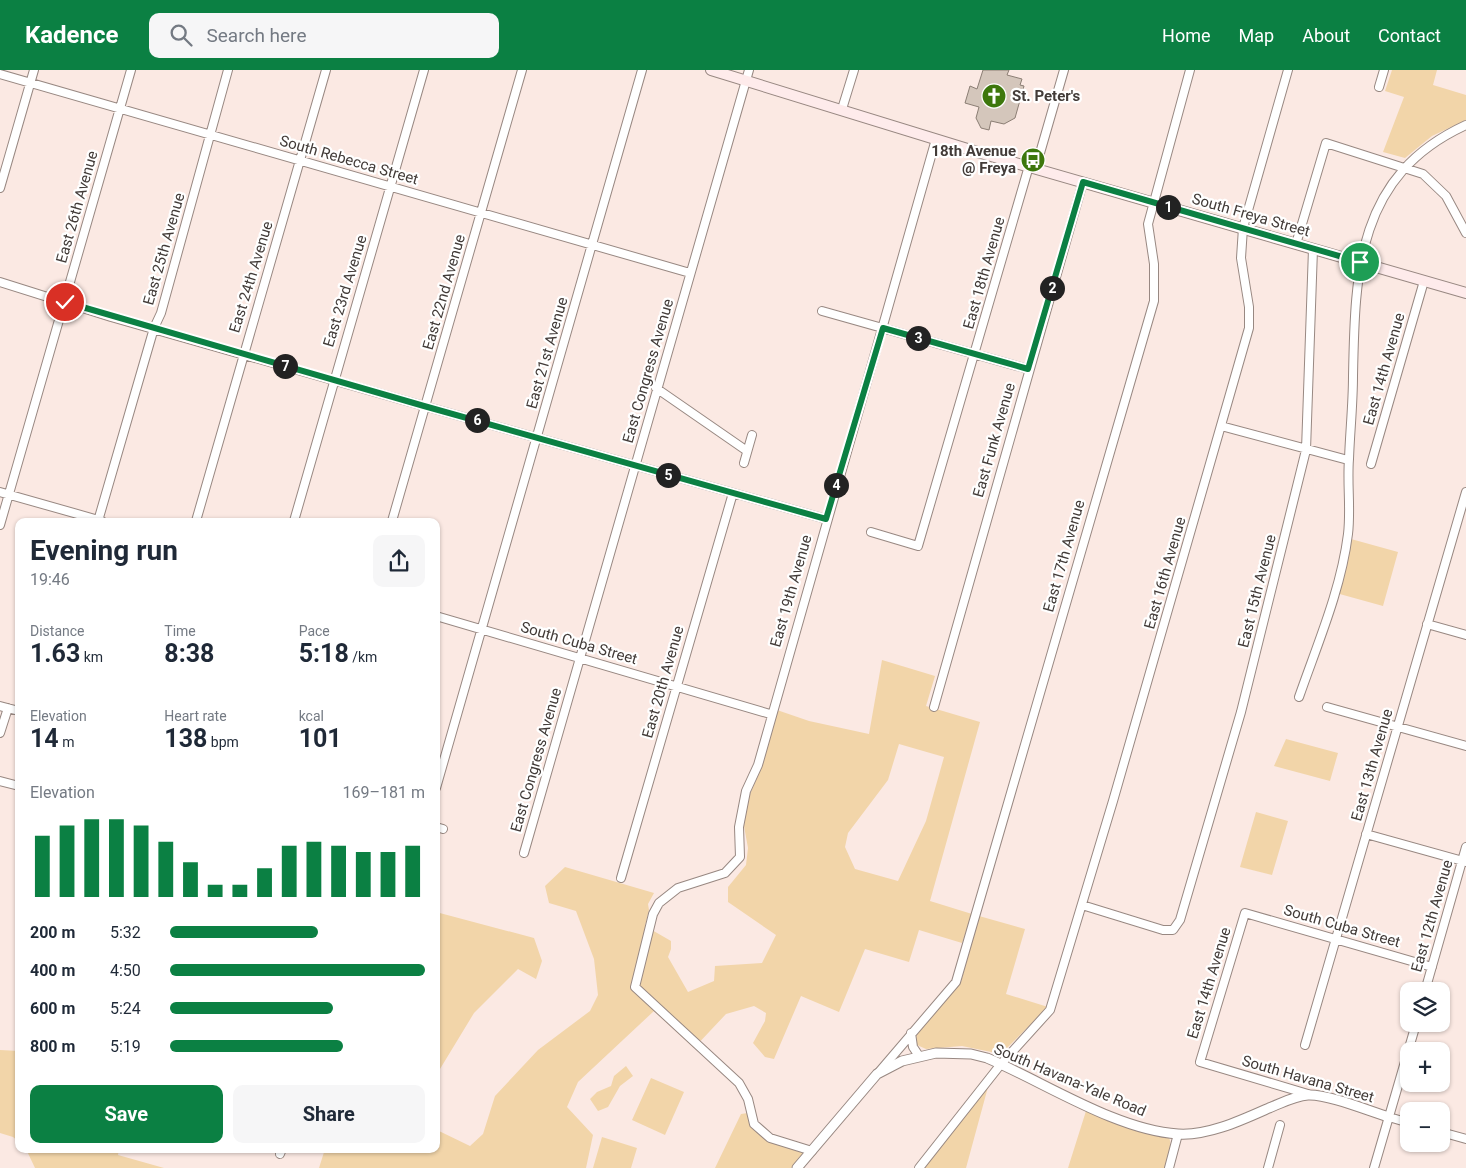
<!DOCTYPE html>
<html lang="en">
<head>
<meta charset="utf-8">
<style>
	body { margin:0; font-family:Roboto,sans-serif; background:#f6f6f7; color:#1f2937; height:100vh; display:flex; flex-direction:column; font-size:19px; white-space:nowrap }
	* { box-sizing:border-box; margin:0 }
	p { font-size:16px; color:#747a83 }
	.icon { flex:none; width:28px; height:28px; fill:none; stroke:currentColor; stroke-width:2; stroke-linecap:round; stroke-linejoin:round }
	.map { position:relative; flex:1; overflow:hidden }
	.sheet { position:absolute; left:15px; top:448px; width:425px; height:635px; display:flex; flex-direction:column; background:#fff; border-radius:10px; box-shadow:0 1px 4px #0004 }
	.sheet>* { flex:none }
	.controls { position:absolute; left:1400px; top:912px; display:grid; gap:10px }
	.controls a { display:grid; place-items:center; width:50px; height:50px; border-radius:10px; background:#fff; box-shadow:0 1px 4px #0004; font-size:25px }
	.pin { position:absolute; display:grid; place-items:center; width:42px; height:42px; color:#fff; margin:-21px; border:2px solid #fff; border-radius:50%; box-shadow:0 1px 5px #0007 }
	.km { position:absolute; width:25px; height:25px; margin:-12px; border-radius:50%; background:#222; color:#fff; font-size:14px; line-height:25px; text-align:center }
	.round { display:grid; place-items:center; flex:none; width:52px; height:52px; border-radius:10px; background:#f6f6f7 }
	.overview { display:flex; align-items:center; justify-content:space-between; height:85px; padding:0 15px }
	h1 { font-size:28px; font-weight:700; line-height:38px }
	.figures { display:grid; grid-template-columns:repeat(3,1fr); gap:8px; height:85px; padding:5px 15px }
	.figures div { display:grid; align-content:center }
	.figures b { font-size:25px; font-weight:700 }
	.figures small { font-size:14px; font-weight:400 }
	.figures p { font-size:14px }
	.chart { height:140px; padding:10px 15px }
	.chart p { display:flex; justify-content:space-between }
	.chart svg { width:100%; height:90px; margin-top:5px; stroke:#0b8043; stroke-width:6 }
	.action { display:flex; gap:10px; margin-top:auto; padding:10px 15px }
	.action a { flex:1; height:58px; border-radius:10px; background:#0b8043; color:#fff; font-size:20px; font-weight:700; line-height:58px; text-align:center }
	.action a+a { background:#f6f6f7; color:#1f2937 }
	ul { padding:0 15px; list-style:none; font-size:16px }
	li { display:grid; grid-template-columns:80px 60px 1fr; align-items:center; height:38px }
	li i { height:12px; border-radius:6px; background:#0b8043 }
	header { display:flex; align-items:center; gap:30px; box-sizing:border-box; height:70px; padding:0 25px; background:#0b8043; color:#fff }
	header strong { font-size:24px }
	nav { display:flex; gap:28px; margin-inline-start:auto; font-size:18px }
	.search { width:350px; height:45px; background:#f6f6f7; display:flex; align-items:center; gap:12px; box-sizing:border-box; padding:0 18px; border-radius:10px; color:#747a83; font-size:19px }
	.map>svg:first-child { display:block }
</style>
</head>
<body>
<header>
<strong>Kadence</strong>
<div class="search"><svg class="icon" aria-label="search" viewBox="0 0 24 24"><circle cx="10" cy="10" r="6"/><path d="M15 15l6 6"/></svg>Search here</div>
<nav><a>Home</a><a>Map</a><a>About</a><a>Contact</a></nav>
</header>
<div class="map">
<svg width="1466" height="1098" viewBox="0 0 1466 1098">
	<rect width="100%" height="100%" fill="#fbe9e3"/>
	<path fill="#f2d5a9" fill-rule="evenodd" d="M1392,0h45l-4,15 33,10v25l-34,16 -27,22 -22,-6 21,-55 -19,-6z
		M1351,469l47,13 -15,54 -47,-13z
		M882,590l53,16 -9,30 54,16 -50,179 42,13 -10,29 -43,-13 -10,32 -44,-13 -26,63 -38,-16 -27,63 -9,-2 -12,-14 12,-22 1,-8 -12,-7 -28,8 -32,34 -40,-37 -76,71 -11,25 26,28 -7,33h-267l6,-19h111v-24l3,6 31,15 13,-12 12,-38 43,-46 52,-39 8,-16 -4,-36 -18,-48 -27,-8 -4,-17 20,-19 89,26 -6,11 1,6 -4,16 26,15v8l-3,8 20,35 26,-11 1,-15 47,-3 14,-28 -48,-33v-15l18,-22 2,-17 -4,-22 3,-25 16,-37 14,-54 32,11 60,13zM899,674l45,13 -18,64 -28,60 -43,-12 -10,-22 3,-14 40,-53z
		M1286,669l52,14 -8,28 -56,-15z
		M1256,742l32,9 -16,54 -32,-8z
		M436,842l98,26 8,23 -6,18 -18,-10 -44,44 -34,56 -4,-3z
		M979,846l46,13 -19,65 42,13 -47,47 -39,-8 -36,3 -9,-4 -1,-13 45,-50z
		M0,980l19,1v91l-6,-5 -13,-4z
		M626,996l7,10 -13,10 -12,21 -10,4 -8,-12 7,-7 14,-6 3,-10z
		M651,1008l33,14 -19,43 -33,-15z
		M988,1017l-22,81h-43z
		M1086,1041l82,25c6,9 -1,22 -3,32h-97z
		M748,1043c8,29 31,31 57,39l-14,16h-76l26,-54z
		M602,1067l35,11 -6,20h-38z
		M26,1079h93l-1,6 46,13h-129z"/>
	<path fill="#d4c6bb" stroke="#8b7e74" d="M983,0h26l-2,5 15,4 -2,6 4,1 -9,32 -11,6 -13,-3 -2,9 -8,-2 -5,-10 3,-11 -14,-4 5,-17 7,3z"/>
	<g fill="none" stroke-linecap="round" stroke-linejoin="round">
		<defs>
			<path id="minor" d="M0,4l690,199
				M1379,17l5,-17
				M842,39l12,-39
				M0,118l34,-118
				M1296,174l30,-101 97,31 23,22 20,37
				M0,212l111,35 313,89 402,113
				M822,241l206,58
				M656,318l91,63
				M1221,356l127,34
				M744,393l8,-28
				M1371,394l53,-183
				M0,422l102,29
				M98,451l56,-193 7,-15 67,-243
				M196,451l130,-451
				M294,451l130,-451
				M392,451l130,-451
				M0,455l131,-455
				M871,462l47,14 111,-380 8,-5 3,-8 24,-83
				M436,546l334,98
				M1427,554l39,11
				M1299,627c18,-52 42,-107 49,-163 3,-25 -1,-50 1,-75 1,-28 4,-55 4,-83 2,-105 4,-201 113,-251
				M0,636l19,5
				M934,637l149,-525
				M1327,637l139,39
				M0,663l8,-25
				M0,711l19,5
				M436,718l206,-718
				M436,757l7,2
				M1366,764l100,28
				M524,783l225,-783
				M621,808l112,-385
				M1082,835l81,25h10l7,-10 61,-208 65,-262 7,-201
				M1425,921l41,-144
				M911,963l2,14 6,9
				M1305,975l161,-553
				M879,1002l77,-90 198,-681v-37l-6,-40 42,-154
				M1308,1024l-108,-32 45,-149 187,54
				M1389,1047l20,6
				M1441,1062l25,7
				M812,1081l-42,-13 -16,-14 -6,-25 -9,-16 -104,-96 18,-73 6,-11 19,-15 47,-15 15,-16 -1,-30 7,-36 12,-26 178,-626
				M280,1084l2,-5
				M919,1098l82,-104 49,-54 63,-209 136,-473v-21l-8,-49 2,-30 45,-158
				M1169,1098l9,-34
				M1268,1098l12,-43
				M1374,1098l42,-144"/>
			<path id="tertiary" d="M797,1098l80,-94 25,-13 34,-8 35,1 16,4c57,24 129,72 191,76 30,2 64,-14 91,-26 13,-5 25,-12 39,-13 20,-1 61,16 81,22"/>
			<path id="secondary" d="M711,0l263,81 492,142"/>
		</defs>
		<use href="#minor" stroke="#988882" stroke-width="10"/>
		<use href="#tertiary" stroke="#988882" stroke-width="11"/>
		<use href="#secondary" stroke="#988882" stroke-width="12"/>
		<use href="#minor" stroke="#fff" stroke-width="8"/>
		<use href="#tertiary" stroke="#fff" stroke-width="9"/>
		<use href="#secondary" stroke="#feebeb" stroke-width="10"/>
	</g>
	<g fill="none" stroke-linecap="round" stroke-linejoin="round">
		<defs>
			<path id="route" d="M65,232l359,104 402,113 57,-191 145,41 55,-187 277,80"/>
		</defs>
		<use href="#route" stroke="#fff" stroke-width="10"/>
		<use href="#route" stroke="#0b8043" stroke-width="6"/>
	</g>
	<defs>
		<symbol id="church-disc" viewBox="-11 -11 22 22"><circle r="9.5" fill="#3d770c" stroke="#fff"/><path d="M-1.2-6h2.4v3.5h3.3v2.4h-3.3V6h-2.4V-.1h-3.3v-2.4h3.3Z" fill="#fff"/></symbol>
		<symbol id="bus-disc" viewBox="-11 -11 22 22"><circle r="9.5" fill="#3d770c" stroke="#fff"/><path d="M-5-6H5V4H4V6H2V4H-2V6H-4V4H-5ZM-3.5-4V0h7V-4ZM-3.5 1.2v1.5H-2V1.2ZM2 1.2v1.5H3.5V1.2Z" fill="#fff"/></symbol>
	</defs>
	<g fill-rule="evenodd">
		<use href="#church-disc" x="980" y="12" width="28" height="28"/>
		<use href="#bus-disc" x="1019" y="76" width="28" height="28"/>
	</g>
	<g text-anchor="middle" stroke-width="4.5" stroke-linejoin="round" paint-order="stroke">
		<g font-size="15" font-weight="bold" fill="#423b38" stroke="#fff" text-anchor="start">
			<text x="1012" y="31">St. Peter's</text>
			<text x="1016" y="86" text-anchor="end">18th Avenue<tspan x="1016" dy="17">@ Freya</tspan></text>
		</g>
		<g font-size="15" fill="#423b38" stroke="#fff">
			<text transform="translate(349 90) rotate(16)" y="5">South Rebecca Street</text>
			<text transform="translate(77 137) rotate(-74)" y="5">East 26th Avenue</text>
			<text transform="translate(1251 145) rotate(16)" y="5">South Freya Street</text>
			<text transform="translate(164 179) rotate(-74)" y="5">East 25th Avenue</text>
			<text transform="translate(984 203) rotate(-74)" y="5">East 18th Avenue</text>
			<text transform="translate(251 207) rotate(-73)" y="5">East 24th Avenue</text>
			<text transform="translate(345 221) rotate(-73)" y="5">East 23rd Avenue</text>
			<text transform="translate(444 222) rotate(-74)" y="5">East 22nd Avenue</text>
			<text transform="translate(547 283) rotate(-74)" y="5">East 21st Avenue</text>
			<text transform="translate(1384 299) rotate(-74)" y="5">East 14th Avenue</text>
			<text transform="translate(648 301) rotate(-74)" y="5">East Congress Avenue</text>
			<text transform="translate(994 370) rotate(-74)" y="5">East Funk Avenue</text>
			<text transform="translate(1064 486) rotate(-74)" y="5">East 17th Avenue</text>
			<text transform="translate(1165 503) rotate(-74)" y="5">East 16th Avenue</text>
			<text transform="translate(791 521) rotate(-74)" y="5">East 19th Avenue</text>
			<text transform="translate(1257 521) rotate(-76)" y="5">East 15th Avenue</text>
			<text transform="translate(579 573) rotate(16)" y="5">South Cuba Street</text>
			<text transform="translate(663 612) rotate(-74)" y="5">East 20th Avenue</text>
			<text transform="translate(536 690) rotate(-74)" y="5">East Congress Avenue</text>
			<text transform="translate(1372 695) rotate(-74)" y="5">East 13th Avenue</text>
			<text transform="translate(1432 846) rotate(-74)" y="5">East 12th Avenue</text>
			<text transform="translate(1342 856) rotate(16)" y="5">South Cuba Street</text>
			<text transform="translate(1209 913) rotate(-73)" y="5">East 14th Avenue</text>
			<text transform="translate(1308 1009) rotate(16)" y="5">South Havana Street</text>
			<text transform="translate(1070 1010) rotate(23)" y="5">South Havana-Yale Road</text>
		</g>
	</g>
</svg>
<div class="controls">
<a><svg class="icon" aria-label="layers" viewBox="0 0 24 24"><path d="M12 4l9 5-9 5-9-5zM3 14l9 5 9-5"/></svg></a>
<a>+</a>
<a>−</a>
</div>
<div class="pin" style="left:1360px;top:192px;background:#1e9e55"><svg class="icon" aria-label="arrive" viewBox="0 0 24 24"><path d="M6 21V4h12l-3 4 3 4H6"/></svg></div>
<div class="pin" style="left:65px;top:232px;background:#d93025"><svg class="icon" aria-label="check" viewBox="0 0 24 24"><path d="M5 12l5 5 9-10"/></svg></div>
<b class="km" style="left:1168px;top:137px">1</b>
<b class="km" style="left:1052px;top:218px">2</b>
<b class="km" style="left:918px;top:268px">3</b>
<b class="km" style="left:836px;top:415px">4</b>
<b class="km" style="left:668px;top:405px">5</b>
<b class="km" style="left:477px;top:350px">6</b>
<b class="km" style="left:285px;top:296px">7</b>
<section class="sheet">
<div class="overview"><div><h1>Evening run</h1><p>19:46</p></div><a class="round"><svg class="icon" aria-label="share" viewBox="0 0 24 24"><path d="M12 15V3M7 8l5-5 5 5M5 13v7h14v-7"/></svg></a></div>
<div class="figures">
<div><p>Distance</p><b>1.63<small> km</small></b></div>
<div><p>Time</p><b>8:38</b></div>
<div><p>Pace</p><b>5:18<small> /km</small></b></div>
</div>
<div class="figures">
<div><p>Elevation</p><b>14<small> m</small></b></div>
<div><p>Heart rate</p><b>138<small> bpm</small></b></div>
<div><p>kcal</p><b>101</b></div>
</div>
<div class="chart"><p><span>Elevation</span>169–181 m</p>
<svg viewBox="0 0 160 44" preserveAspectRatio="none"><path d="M5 44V14M15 44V9M25 44V6M35 44V6M45 44V9M55 44V17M65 44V27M75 44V38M85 44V38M95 44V30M105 44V19M115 44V17M125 44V19M135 44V22M145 44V22M155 44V19"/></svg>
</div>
<ul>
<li><b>200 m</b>5:32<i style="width:58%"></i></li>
<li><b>400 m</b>4:50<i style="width:100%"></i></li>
<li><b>600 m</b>5:24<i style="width:64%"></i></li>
<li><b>800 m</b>5:19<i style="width:68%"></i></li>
</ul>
<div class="action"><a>Save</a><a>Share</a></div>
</section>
</div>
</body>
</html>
